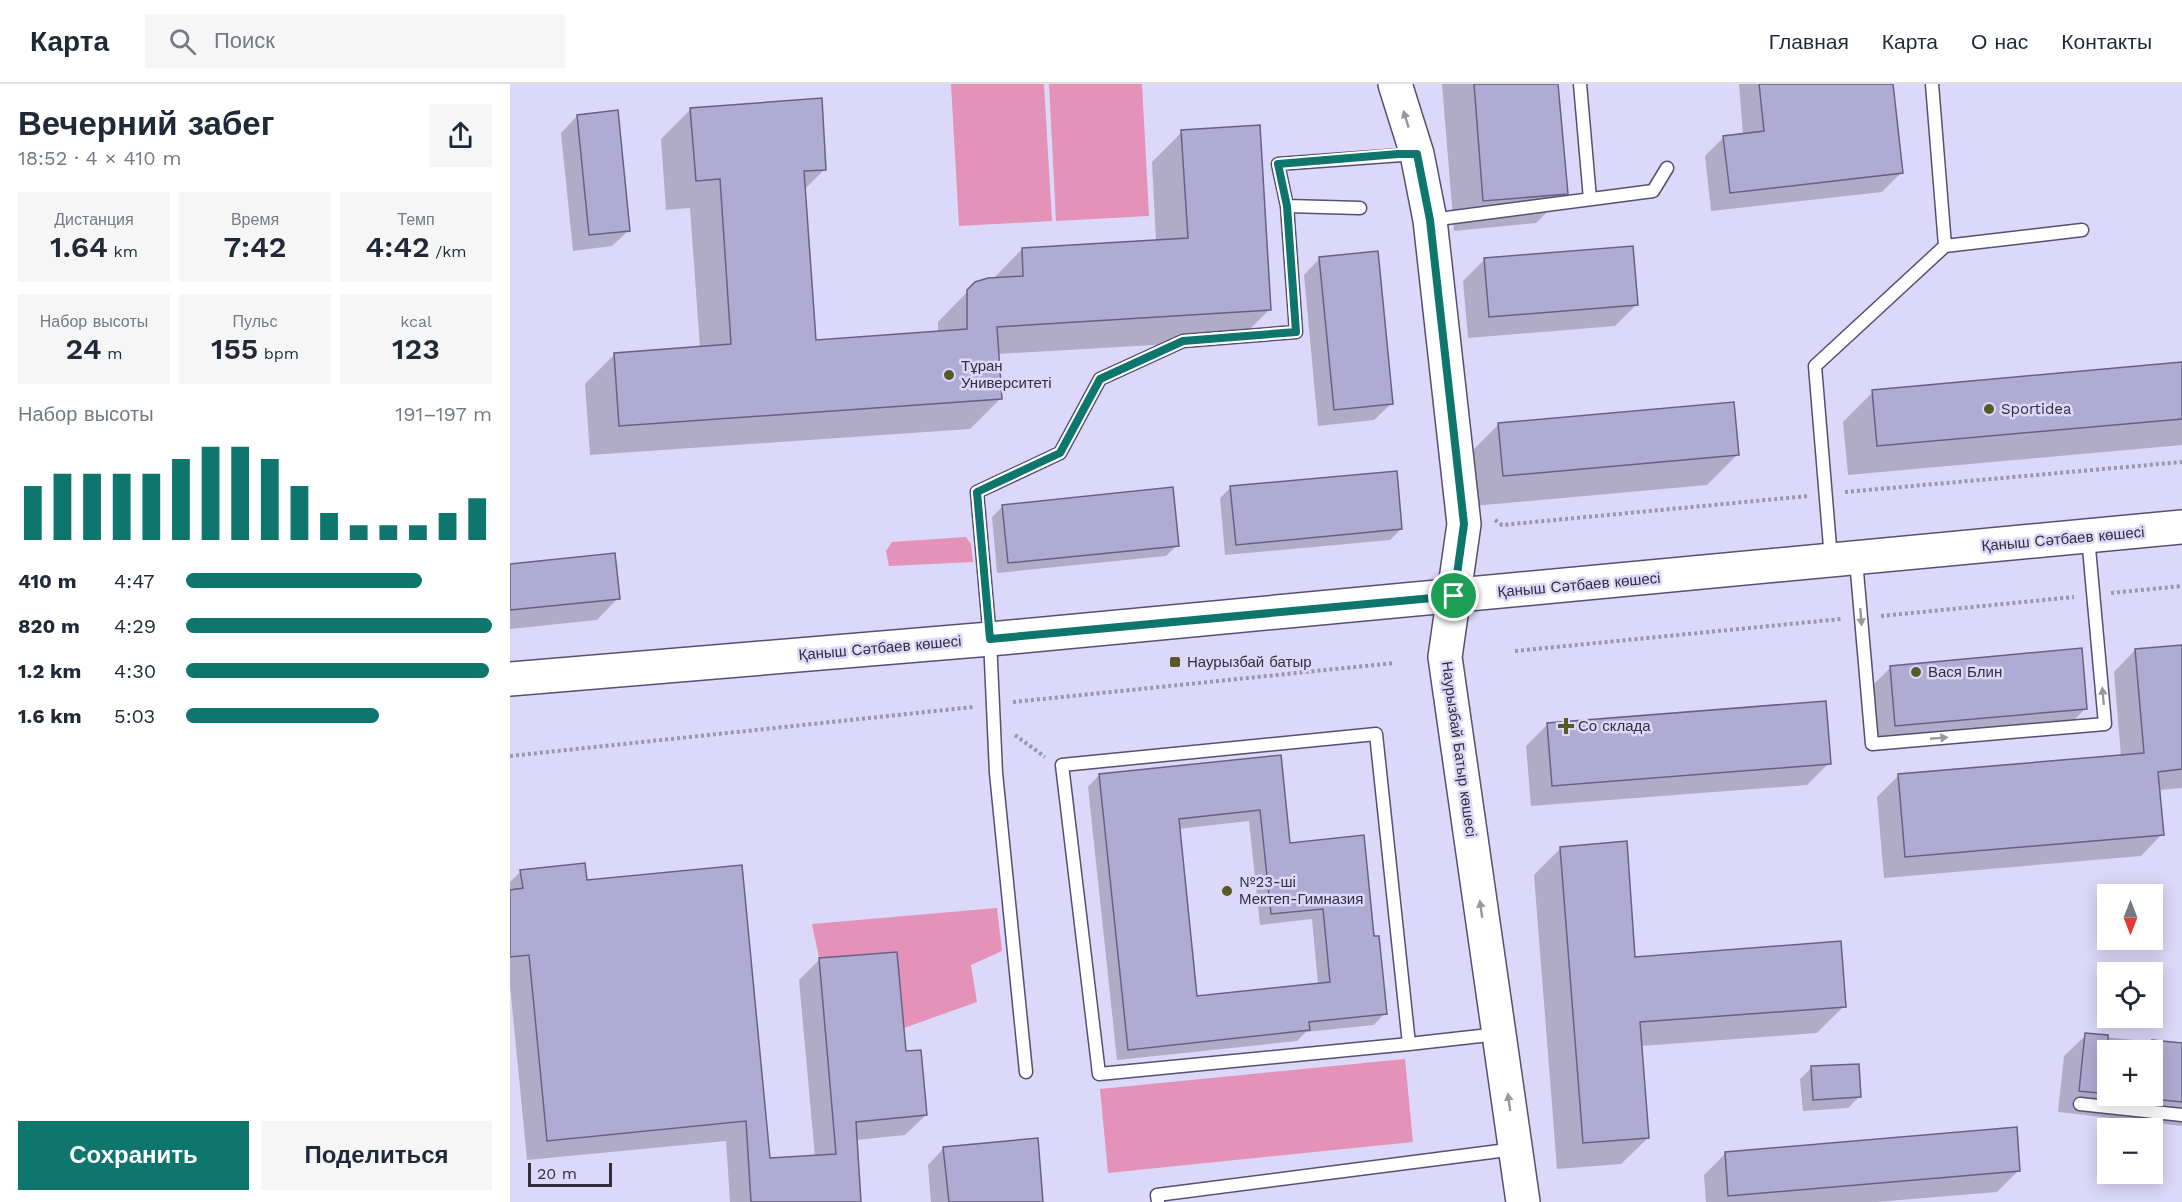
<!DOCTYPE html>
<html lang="ru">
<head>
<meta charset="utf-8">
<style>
	body { margin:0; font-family:"Work Sans",sans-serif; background:#f6f6f7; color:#1f2937; height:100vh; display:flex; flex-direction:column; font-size:22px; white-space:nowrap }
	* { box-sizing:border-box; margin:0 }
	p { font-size:20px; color:#747a83 }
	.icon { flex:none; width:33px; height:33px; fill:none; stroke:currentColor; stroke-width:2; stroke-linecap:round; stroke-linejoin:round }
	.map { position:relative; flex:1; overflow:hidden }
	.drawer { display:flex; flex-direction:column; background:#fff; width:510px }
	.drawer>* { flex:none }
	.needle { width:39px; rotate:180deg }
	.fabs { position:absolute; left:1587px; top:800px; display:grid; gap:12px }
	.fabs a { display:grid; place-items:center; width:66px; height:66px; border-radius:0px; background:#fff; box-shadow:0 3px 15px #0003; font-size:30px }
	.scale { position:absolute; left:18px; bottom:15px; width:84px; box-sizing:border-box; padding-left:6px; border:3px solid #312f3e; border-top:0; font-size:16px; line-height:21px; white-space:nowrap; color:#312f3e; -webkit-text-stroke:4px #dcd8f9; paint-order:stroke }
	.pin { position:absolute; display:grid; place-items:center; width:51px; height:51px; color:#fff; margin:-26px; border:3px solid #fff; border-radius:50%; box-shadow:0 2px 6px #0007 }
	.round { display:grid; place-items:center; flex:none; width:63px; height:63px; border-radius:0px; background:#f6f6f7 }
	.head { display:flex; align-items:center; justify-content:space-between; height:102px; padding:0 18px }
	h1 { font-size:33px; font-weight:600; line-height:45px }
	.metrics { display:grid; grid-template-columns:repeat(3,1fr); gap:9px; height:102px; padding:6px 18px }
	.metrics div { display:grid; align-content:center; border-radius:0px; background:#f6f6f7; text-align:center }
	.metrics b { font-size:30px; font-weight:600 }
	.metrics small { font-size:16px; font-weight:400 }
	.metrics p { font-size:16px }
	.chart { height:168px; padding:12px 18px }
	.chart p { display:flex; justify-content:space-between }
	.chart svg { width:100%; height:108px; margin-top:6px; stroke:#0f766e; stroke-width:6 }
	.primary-button { display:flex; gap:12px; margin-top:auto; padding:12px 18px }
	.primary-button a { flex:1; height:69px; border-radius:0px; background:#0f766e; color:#fff; font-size:24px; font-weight:600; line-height:69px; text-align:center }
	.primary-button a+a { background:#f6f6f7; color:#1f2937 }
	ul { padding:0 18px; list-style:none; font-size:20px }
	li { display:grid; grid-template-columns:96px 72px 1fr; align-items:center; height:45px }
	li i { height:15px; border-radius:8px; background:#0f766e }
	header { display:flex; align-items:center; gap:36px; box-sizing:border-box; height:84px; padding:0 30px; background:#fff; border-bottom:2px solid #e0e1e3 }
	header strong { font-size:28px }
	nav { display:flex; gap:33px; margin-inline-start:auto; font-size:21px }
	.search { width:420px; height:54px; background:#f6f6f7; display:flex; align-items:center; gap:15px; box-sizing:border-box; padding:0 21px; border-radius:0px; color:#747a83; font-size:22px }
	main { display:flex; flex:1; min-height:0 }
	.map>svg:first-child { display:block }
</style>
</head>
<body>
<header>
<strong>Карта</strong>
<div class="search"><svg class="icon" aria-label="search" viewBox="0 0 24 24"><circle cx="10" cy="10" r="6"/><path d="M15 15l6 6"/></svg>Поиск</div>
<nav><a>Главная</a><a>Карта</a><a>О нас</a><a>Контакты</a></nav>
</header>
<main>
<section class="drawer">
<div class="head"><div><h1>Вечерний забег</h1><p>18:52 · 4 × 410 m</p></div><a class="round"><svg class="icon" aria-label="share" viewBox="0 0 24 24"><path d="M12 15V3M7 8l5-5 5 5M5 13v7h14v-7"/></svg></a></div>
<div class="metrics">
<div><p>Дистанция</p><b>1.64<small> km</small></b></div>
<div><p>Время</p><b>7:42</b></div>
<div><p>Темп</p><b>4:42<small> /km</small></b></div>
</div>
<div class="metrics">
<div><p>Набор высоты</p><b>24<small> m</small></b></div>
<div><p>Пульс</p><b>155<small> bpm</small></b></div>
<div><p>kcal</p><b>123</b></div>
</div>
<div class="chart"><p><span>Набор высоты</span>191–197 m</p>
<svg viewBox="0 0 160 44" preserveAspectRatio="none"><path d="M5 44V22M15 44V17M25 44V17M35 44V17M45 44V17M55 44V11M65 44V6M75 44V6M85 44V11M95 44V22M105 44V33M115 44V38M125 44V38M135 44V38M145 44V33M155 44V27"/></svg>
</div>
<ul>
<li><b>410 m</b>4:47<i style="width:77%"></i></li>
<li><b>820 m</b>4:29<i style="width:100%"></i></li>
<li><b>1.2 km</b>4:30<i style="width:99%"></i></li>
<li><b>1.6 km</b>5:03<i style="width:63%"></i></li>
</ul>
<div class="primary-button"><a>Сохранить</a><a>Поделиться</a></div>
</section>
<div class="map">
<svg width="1672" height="1118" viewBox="0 0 1672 1118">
	<rect width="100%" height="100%" fill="#dcd8f9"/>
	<path fill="#e492b8" d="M441,0h93l8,137 -93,5z
		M539,0h93l7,132 -93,5z
		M456,453l5,7 2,18 -84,4 -3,-15 6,-9z
		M487,824l5,43 -31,14 6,37 -73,26 -7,-76 -78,6 -7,-34z
		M895,975l8,83 -305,31 -8,-84z"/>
	<path fill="#0003" fill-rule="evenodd" d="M932,0h115l9,109 -30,30 -82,8z
		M1229,0h104l59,88 -20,20 -171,19 -6,-55 19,-19 19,-2z
		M181,25l134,60 -21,21 10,152 124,-9v-11l38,-39 16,-3 30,-31 134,-8 -4,-79 30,-30 87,178 -30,30 -242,14 3,45 -30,30 -380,26 -5,-71 30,-30 85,-6 -10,-140 -24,2 -5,-71z
		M67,32l52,114 -17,16 -39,5 -12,-118z
		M810,174l71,146 -17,16 -56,6 -14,-151z
		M975,175l151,46 -21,21 -147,12 -5,-57z
		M1672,280v81l-334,30 -5,-53 30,-30z
		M989,340l238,31 -30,30 -234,21 -4,-52z
		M721,403l170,42 -11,11 -165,15 -5,-57z
		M493,422l174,39 -11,11 -169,17 -5,-56z
		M0,481l108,33 -21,22 -87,9z
		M1672,562v142l-23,2 3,44 -21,22 -257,22 -7,-81 22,-22 222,-19 -7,-84 21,-22z
		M1381,583l195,41 -22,22 -190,17 -5,-58z
		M1038,640l281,39 -22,22 -276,21 -5,-60z
		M770,673l9,87 84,94 12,75 -11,12 -68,7 -9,9 -180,19 -29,-273 11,-12zM739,737l11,104 52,-6 6,65 -122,13 -18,-168z
		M1051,764l73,110 210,48 -27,27 -176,13 7,92 -27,26 -64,5 -23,-294z
		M231,783l28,292 46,-2 -16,-177 20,-20 85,93 22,62 -21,20 -49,5 3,62h-129l-4,-61 -199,19 -17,-175v-103l11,-11 64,11z
		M1576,951l96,10v81l-124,-14 6,-56zM1598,966h44v45h-44z
		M1301,984l48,29 -11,11 -45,3 -3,-32z
		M434,1064l98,54h-111l-3,-37z
		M1215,1070l294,16 -22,22 -121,10h-170l-2,-27z"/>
	<path fill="#b0abd2" stroke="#676285" stroke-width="1.5" fill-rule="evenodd" d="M964,0h84l10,110 -85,7z
		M1249,0h134l10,89 -173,20 -7,-57 41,-5z
		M312,14l4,72 -22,1 12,169 151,-11v-39l8,-8 13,-4 35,-2 -1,-28 166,-10 -7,-108 79,-5 11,185 -274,17 5,72 -383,27 -5,-73 117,-9 -11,-165 -24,2 -6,-73z
		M108,26l12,121 -41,4 -12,-120z
		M1123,162l5,59 -149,12 -5,-59z
		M868,167l15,153 -59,6 -15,-153z
		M1672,278v57l-305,27 -5,-56z
		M1224,318l5,53 -236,21 -5,-53z
		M887,387l5,58 -166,16 -6,-59z
		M663,403l6,59 -171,17 -6,-58z
		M105,469l5,46 -110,11v-46z
		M1672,561v124l-24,3 6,63 -259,22 -7,-83 246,-21 -9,-104z
		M1572,564l5,61 -192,17 -5,-60z
		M1316,617l5,63 -279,22 -5,-63z
		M771,671l9,88 74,-8 10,101h5l8,78 -78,8 1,8 -182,20 -29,-276zM750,726l11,104 52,-5 7,73 -133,14 -18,-177z
		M1117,757l8,116 206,-16 5,66 -206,15 9,116 -66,5 -23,-296z
		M75,779l2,17 155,-15 28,293 66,-4 -17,-196 78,-6 9,99 15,-1 6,65 -71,7 5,80h-110l-5,-81 -199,20 -18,-186 -19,2v-67l13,-2 -3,-18z
		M1575,949l23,2v59l-29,-3z
		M1642,956l30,3v59l-30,-3z
		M1349,980l2,33 -48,3 -2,-34z
		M1507,1043l3,44 -292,25 -3,-44z
		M528,1054l5,64h-94l-6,-55z"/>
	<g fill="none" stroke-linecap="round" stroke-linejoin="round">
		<defs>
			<path id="lane" d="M1070,0l10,115
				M1422,0l13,162
				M777,122l73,2
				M921,136l222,-29 14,-23
				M1321,475l-16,-193 130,-120 137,-16
				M1346,476l16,184 233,-20 -17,-187
				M866,650l33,310 -310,30 -37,-309z
				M899,960l89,-10
				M516,988l-30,-299 -6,-134 -13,-147 83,-39 40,-74 83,-38 113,-9 -9,-126 -9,-42 138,-10
				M1570,1020l102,11
				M648,1118l-1,-7 358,-46"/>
			<path id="secondary" d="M885,0l22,70 13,66 34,304 -19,133 78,545
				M0,595l480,-40 1192,-112"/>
		</defs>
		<use href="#lane" stroke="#555072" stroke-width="15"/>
		<use href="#secondary" stroke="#555072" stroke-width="36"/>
		<path stroke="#9996b0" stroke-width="4" stroke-dasharray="3 3" stroke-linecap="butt" d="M1335,408l337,-30
			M985,436l7,5 306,-29
			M1601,509l71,-7
			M1371,532l193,-19
			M1005,567l326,-32
			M503,618l381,-39
			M505,651l30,22
			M0,672l463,-49"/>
		<use href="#lane" stroke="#fff" stroke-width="12"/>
		<use href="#secondary" stroke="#fff" stroke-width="33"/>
	</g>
	<defs><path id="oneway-solid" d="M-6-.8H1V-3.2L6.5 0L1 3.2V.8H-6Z" transform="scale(1.5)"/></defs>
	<g fill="#98979e">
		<use href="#oneway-solid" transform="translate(896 35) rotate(-107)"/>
		<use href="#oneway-solid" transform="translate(1351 533) rotate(85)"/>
		<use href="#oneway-solid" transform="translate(1593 612) rotate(-95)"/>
		<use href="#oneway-solid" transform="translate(1429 654) rotate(-5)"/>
		<use href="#oneway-solid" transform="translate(971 825) rotate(-98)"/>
		<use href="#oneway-solid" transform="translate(999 1018) rotate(-98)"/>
	</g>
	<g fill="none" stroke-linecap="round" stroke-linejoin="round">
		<defs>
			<path id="route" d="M888,70h19l13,66 34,304 -10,72 -464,43 -13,-147 83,-39 40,-74 83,-38 113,-9 -9,-126 -9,-42z"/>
		</defs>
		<use href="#route" stroke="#fff" stroke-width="12"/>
		<use href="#route" stroke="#0f766e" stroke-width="8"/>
	</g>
	<g fill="#575927" stroke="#dcd8f9" stroke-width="2">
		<circle cx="439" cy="291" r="6"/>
		<circle cx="1479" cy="325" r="6"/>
		<rect x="659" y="572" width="12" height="12" rx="3"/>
		<circle cx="1406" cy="588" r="6"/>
		<path d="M1053 633h6v6h6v6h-6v6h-6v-6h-6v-6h6z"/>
		<circle cx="717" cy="807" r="6"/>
	</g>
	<g text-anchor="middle" stroke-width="5" stroke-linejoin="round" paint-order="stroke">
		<g font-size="15" fill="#312f3e" stroke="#dcd8f9" text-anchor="start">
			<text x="451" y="287">Тұран<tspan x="451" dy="17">Университеті</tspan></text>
			<text x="1491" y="330">Sportidea</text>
			<text x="677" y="583">Наурызбай батыр</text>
			<text x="1418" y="593">Вася Блин</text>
			<text x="1068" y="647">Со склада</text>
			<text x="729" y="803">№23-ші<tspan x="729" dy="17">Мектеп-Гимназия</tspan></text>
		</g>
		<g font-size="15" fill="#312f3e" stroke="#dcd8f9">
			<text transform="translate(1553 455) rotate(-5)" y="5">Қаныш Сәтбаев көшесі</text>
			<text transform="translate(1069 501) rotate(-5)" y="5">Қаныш Сәтбаев көшесі</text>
			<text transform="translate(370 564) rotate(-5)" y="5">Қаныш Сәтбаев көшесі</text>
			<text transform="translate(949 665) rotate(82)" y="5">Наурызбай Батыр көшесі</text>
		</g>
	</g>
</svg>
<div class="fabs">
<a><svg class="needle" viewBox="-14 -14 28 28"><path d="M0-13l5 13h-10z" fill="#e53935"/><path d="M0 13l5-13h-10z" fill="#747a83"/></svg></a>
<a><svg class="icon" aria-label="locate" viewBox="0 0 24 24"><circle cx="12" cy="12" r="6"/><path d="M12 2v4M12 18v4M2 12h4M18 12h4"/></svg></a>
<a>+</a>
<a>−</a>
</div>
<div class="scale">20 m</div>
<div class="pin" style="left:944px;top:512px;background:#1e9e55"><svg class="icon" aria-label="arrive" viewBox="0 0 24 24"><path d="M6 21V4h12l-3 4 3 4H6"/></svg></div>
</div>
</main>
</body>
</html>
